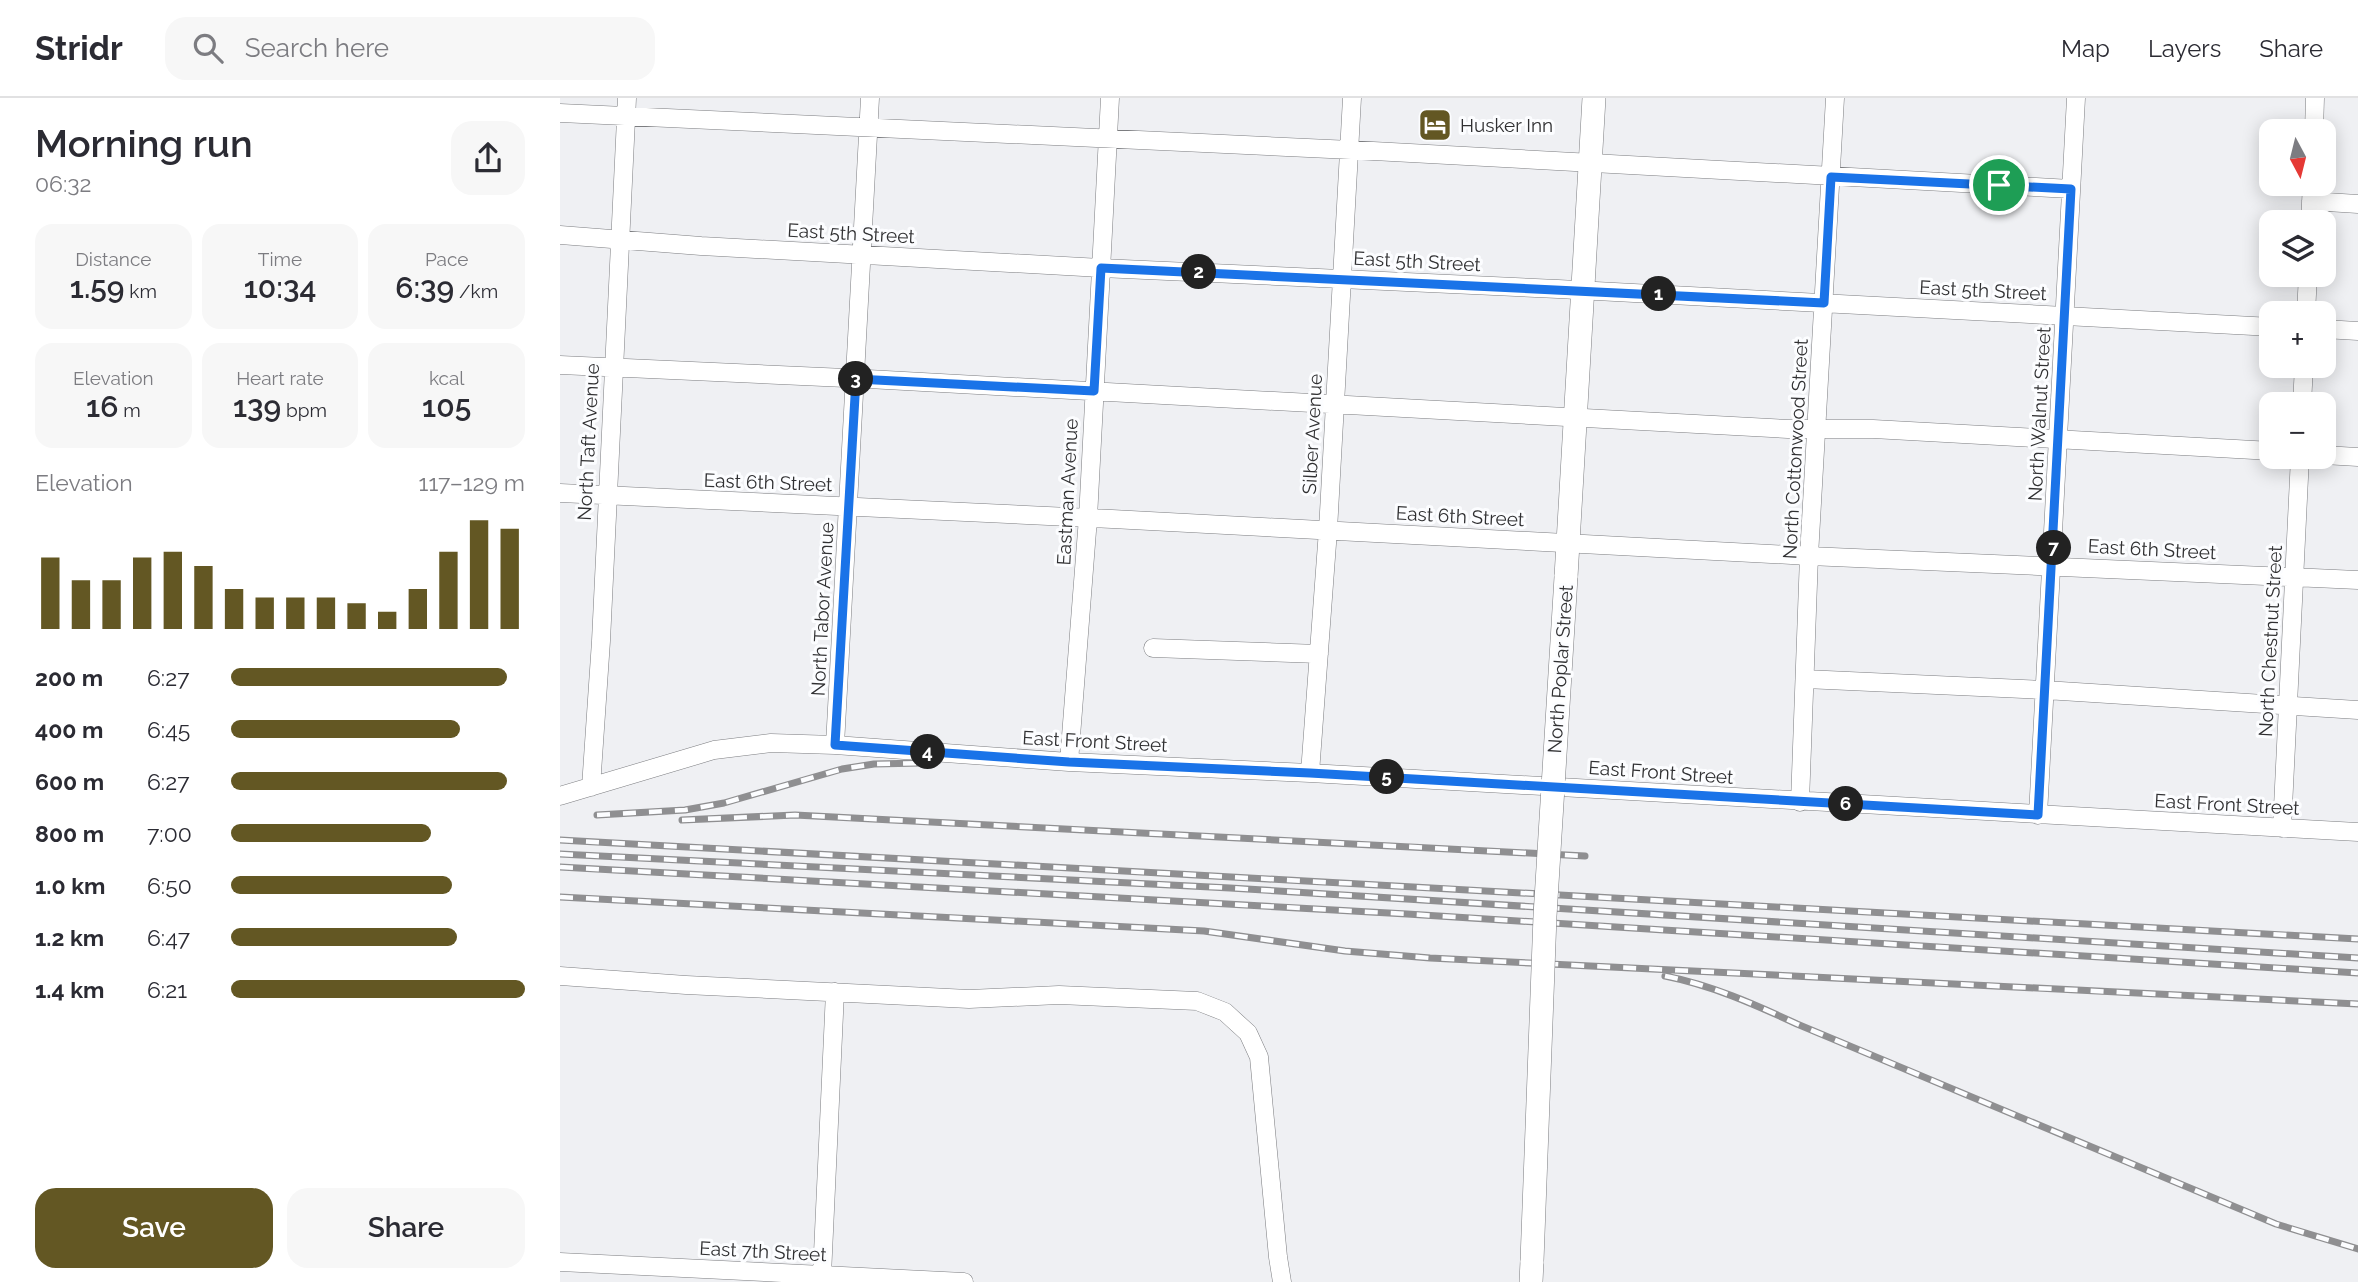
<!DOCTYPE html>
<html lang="en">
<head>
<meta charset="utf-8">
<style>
	body { margin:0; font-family:Raleway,sans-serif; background:#f7f7f7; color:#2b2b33; height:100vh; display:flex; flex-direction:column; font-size:26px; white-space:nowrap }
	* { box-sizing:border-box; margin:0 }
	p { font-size:23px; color:#7c7c81 }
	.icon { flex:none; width:38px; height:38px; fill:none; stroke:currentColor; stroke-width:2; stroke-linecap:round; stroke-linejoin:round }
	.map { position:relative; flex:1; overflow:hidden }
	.sheet { display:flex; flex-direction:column; background:#fff; width:560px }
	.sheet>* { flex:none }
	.needle { width:46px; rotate:173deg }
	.fabs { position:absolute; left:1699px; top:21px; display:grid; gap:14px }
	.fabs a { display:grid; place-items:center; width:77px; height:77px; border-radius:14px; background:#fff; box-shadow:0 4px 18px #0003; font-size:35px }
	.pin { position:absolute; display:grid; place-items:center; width:60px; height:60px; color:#fff; margin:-30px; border:4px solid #fff; border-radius:50%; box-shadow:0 2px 7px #0007 }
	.km { position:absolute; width:35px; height:35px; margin:-18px; border-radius:50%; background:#222; color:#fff; font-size:19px; line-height:35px; text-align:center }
	.round { display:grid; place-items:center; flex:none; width:74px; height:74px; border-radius:21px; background:#f7f7f7 }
	.headline { display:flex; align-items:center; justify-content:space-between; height:119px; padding:0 35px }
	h1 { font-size:38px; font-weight:600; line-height:52px }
	.stats { display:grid; grid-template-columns:repeat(3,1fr); gap:10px; height:119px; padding:7px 35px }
	.stats div { display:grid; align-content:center; border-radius:18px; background:#f7f7f7; text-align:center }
	.stats b { font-size:30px; font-weight:600 }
	.stats small { font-size:19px; font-weight:400 }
	.stats p { font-size:19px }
	.chart { height:196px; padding:14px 35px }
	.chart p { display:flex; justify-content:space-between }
	.chart svg { width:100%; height:126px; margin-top:7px; stroke:#635723; stroke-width:6 }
	.cta { display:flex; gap:14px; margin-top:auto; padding:14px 35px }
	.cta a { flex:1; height:80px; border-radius:21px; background:#635723; color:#fff; font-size:28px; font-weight:600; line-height:80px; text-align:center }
	.cta a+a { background:#f7f7f7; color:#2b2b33 }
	ul { padding:0 35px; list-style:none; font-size:23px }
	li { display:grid; grid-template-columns:112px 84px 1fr; align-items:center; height:52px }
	li i { height:18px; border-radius:9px; background:#635723 }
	header { display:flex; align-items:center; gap:42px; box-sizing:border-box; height:98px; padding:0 35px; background:#fff; border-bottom:2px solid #e1e1e2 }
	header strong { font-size:33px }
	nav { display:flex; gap:38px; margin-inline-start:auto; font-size:24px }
	.search { width:490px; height:63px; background:#f7f7f7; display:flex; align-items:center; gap:18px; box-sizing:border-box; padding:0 24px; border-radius:21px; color:#7c7c81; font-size:26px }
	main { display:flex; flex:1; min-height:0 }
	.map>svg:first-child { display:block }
</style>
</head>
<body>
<header>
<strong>Stridr</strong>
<div class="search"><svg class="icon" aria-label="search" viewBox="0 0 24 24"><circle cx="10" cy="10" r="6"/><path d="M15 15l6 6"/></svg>Search here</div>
<nav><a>Map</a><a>Layers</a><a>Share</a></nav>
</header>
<main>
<section class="sheet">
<div class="headline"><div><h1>Morning run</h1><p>06:32</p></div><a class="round"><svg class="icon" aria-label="share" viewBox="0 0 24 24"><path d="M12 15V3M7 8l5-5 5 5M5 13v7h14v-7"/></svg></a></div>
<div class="stats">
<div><p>Distance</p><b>1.59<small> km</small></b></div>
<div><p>Time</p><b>10:34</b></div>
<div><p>Pace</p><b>6:39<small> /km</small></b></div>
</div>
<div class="stats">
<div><p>Elevation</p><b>16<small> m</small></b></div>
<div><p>Heart rate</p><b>139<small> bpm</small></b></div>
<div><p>kcal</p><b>105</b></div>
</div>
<div class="chart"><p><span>Elevation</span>117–129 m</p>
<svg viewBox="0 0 160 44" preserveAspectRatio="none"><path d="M5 44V19M15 44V27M25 44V27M35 44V19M45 44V17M55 44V22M65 44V30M75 44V33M85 44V33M95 44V33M105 44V35M115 44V38M125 44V30M135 44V17M145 44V6M155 44V9"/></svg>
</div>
<ul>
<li><b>200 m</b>6:27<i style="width:94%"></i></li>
<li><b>400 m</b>6:45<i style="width:78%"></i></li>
<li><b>600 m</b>6:27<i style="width:94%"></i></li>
<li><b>800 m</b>7:00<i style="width:68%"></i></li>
<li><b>1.0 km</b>6:50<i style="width:75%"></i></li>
<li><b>1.2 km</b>6:47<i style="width:77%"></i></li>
<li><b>1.4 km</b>6:21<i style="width:100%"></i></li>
</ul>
<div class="cta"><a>Save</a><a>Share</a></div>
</section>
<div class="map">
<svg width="1798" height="1184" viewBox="0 0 1798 1184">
	<rect width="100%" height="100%" fill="#eff0f3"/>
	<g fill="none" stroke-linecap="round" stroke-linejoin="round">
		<defs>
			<path id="minor" d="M0,15l813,38 698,38
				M1754,33l1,-33
				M1751,103l47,3
				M1750,124l2,-38
				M0,137l141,11 400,22 457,21 714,38
				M1746,215l2,-38
				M1764,231l34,2
				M0,267l308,14 920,50h85l399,22
				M1742,306l2,-38
				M1764,357l34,2
				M0,395l552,26 697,37 549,24
				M593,550l166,6
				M1245,581l240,11 313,20
				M275,647l35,-647
				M509,664l19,-244 22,-420
				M750,675l18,-243 24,-432
				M31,689l10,-146 26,-543
				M0,698l154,-46 57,-7 64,2 234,17 241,11 1048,59
				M1240,704l9,-246 26,-458
				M1478,717l38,-717
				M1722,730l18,-371
				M0,878l126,9 283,14 90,-4 138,6 28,11 23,21 11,24 19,200 4,25
				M0,1164l404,20
				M262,1177l13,-283"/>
			<path id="major" d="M1006,479l28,-479
				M971,1184l1,-21"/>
		</defs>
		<use href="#minor" stroke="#7c7d80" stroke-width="19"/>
		<use href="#major" stroke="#7c7d80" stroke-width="24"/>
		<use href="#minor" stroke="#fff" stroke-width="18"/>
		<use href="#major" stroke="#fff" stroke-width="23"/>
		<defs>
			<path id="rail" d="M37,717l88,-5 39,-7 118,-34 32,-5 49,-1
				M122,722l113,-5 790,41
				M0,742l1798,99
				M0,756l670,34 1128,70
				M0,769l847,47 951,59
				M0,799l644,34 141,20 85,7 928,46
				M1105,878c46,9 89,28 132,48l479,200 82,25"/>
		</defs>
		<use href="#rail" stroke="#8f8f91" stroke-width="7"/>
		<use href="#rail" stroke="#fcfdff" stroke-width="4.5" stroke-dasharray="13" stroke-linecap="butt"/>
		<defs>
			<path id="major-bridge" d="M972,1163l13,-345 21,-339"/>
		</defs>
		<use href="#major-bridge" stroke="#7c7d80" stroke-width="24" stroke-linecap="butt"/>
		<use href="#major-bridge" stroke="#fff" stroke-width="23"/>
	</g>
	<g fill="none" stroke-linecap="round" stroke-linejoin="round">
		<defs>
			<path id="route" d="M1271,79l240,12 -33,626 -728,-42 -241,-11 -234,-17 21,-366 238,12 7,-123 723,35z"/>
		</defs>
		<use href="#route" stroke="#fff" stroke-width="14"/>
		<use href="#route" stroke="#1a73e8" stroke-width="9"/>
	</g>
	<defs>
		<symbol id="hotel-square" viewBox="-11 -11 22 22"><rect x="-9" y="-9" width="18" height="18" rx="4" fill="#635723" stroke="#fcfdff"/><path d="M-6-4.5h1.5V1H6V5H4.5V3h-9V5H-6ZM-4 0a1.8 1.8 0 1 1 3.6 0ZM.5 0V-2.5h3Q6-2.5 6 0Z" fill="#fff"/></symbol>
	</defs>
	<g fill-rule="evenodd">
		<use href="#hotel-square" x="856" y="8" width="38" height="38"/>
	</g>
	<g text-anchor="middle" stroke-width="6" stroke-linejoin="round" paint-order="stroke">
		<g font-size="19" fill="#303032" stroke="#fcfdff" text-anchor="start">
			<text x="900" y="34">Husker Inn</text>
		</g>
		<g font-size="19" fill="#303032" stroke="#fcfdff">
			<text transform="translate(291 135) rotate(3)" y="7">East 5th Street</text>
			<text transform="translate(857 163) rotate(3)" y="7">East 5th Street</text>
			<text transform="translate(1423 192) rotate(3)" y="7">East 5th Street</text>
			<text transform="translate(1479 316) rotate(-87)" y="7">North Walnut Street</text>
			<text transform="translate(752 336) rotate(-87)" y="7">Silber Avenue</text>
			<text transform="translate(28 344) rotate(-87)" y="7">North Taft Avenue</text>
			<text transform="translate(1235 351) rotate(-87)" y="7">North Cottonwood Street</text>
			<text transform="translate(208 384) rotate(2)" y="7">East 6th Street</text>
			<text transform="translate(507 394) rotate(-87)" y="7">Eastman Avenue</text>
			<text transform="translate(900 418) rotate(3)" y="7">East 6th Street</text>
			<text transform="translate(1592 451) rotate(3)" y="7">East 6th Street</text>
			<text transform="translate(262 511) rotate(-87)" y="7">North Tabor Avenue</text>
			<text transform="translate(1710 543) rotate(-87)" y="7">North Chestnut Street</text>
			<text transform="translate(1000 571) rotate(-86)" y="7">North Poplar Street</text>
			<text transform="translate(535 643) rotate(3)" y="7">East Front Street</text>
			<text transform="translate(1101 674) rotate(4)" y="7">East Front Street</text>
			<text transform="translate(1667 706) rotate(3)" y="7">East Front Street</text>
			<text transform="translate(203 1153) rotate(3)" y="7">East 7th Street</text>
		</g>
	</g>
</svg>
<div class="fabs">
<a><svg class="needle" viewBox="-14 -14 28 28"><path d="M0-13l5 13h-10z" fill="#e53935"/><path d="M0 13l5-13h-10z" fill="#7c7c81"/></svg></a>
<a><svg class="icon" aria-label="layers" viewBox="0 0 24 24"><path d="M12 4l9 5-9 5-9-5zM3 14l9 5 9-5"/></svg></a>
<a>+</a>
<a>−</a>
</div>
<div class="pin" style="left:1439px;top:87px;background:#1e9e55"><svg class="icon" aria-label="arrive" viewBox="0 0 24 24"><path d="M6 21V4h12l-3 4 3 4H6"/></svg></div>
<b class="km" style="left:1099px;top:196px">1</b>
<b class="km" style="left:639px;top:174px">2</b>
<b class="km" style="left:296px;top:281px">3</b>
<b class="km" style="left:368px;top:654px">4</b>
<b class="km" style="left:827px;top:679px">5</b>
<b class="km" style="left:1286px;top:706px">6</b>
<b class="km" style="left:1494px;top:450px">7</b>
</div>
</main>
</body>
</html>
